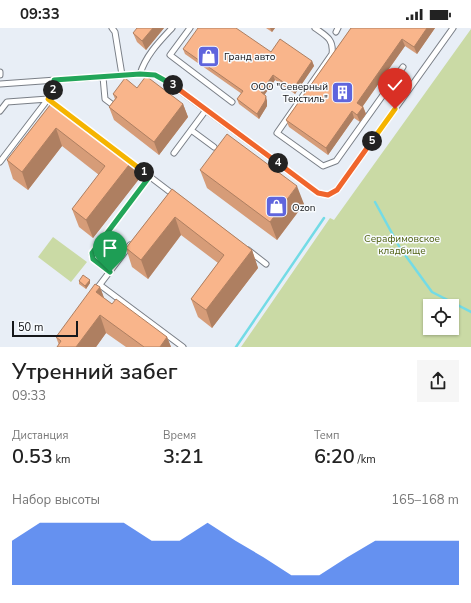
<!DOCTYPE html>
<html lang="ru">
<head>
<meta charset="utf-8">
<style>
	body { margin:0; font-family:"Nunito Sans",sans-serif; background:#f6f6f6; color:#222; height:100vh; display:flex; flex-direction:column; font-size:15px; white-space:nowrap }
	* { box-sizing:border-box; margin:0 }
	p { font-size:13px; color:#767676 }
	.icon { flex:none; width:22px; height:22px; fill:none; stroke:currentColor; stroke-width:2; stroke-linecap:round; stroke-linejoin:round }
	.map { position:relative; height:319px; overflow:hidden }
	.drawer { display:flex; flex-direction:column; background:#fff; flex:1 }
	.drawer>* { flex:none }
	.tools { position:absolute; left:423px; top:271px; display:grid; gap:8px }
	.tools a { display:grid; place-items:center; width:36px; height:36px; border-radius:0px; background:#fff; box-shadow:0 1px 3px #0004; font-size:20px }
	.scale { position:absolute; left:12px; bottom:10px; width:66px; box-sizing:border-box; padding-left:4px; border:2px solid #15171a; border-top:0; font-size:11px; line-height:14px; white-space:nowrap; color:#15171a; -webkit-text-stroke:3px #f8fbfe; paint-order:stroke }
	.pin { position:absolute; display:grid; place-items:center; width:34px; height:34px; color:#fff; margin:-41px -17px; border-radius:50% 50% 50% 0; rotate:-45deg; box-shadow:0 0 4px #0007 }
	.pin .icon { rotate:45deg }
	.km { position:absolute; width:20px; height:20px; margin:-10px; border-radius:50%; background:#222; color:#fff; font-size:11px; line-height:20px; text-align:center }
	.round { display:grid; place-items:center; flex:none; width:42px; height:42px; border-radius:0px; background:#f6f6f6 }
	.head { display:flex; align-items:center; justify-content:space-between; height:68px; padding:0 12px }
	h1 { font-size:22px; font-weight:600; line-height:30px }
	.figures { display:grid; grid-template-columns:repeat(3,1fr); gap:6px; height:68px; padding:4px 12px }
	.figures div { display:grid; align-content:center }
	.figures b { font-size:20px; font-weight:600 }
	.figures small { font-size:11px; font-weight:400 }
	.figures p { font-size:11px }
	.chart { height:112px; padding:8px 12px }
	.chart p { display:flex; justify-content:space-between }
	.chart svg { width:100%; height:72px; margin-top:4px; fill:#2563eb; opacity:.7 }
	.status { display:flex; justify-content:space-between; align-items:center; height:28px; padding:0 20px; background:#fff; direction:ltr }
	.status svg { height:11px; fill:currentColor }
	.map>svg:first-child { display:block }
</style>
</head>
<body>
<div class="status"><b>09:33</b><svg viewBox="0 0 49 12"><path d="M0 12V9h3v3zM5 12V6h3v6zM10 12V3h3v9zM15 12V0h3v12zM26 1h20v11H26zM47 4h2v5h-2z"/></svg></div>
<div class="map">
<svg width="471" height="319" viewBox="0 0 471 319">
	<rect width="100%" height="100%" fill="#e8eef6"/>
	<path fill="#cadaa5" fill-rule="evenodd" d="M471,1v318h-230l89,-129 4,2zM430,278h22v22h-22z
		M53,209l34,25 -16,20 -33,-25z"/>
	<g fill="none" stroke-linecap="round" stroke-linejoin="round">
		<path stroke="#73dbe6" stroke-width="2.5" d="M375,174l25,46 32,44 39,20
			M236,319l88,-129"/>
		<defs>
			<path id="lane" d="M112,0l3,4 7,43
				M190,0l-20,27 62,47
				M315,0c11,8 19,11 17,26l-55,79 46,33 13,-5 67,-94
				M336,4l2,-4
				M140,46c6,-19 19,-32 32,-46
				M0,47v-3
				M103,49l2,22 12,9
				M0,56l140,-10 15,1 13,7 150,111 10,2 9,-5 116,-162
				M0,83l7,-9 41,-3 8,6
				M191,102l23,17
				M174,125l32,-43
				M128,132l46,35
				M0,134l48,-63 5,-10 1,-9
				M248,222l18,14
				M110,244c-6,-5 -18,-11 -18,-19l58,-77
				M100,257l83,62
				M95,263l35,-46"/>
		</defs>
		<use href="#lane" stroke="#7a7f87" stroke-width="7"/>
		<use href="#lane" stroke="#fff" stroke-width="5"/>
	</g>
	<path fill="#d69c78" d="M164,0l-18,22 -9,-8 -4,-9z
		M266,0h9l-3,4z
		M351,0h84l-18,26 -12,-8 -42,60 3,8 -6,8 -6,-4 -26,37 -39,-28 -3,-7z
		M183,21l88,3 41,9 2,5 -19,28 -20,-14 -11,15 3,6v5l-8,13 -20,-15 -2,-5 5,-5 -57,-40z
		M137,60l46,16 5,13 -29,38 -45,-35 -5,-13 6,-8 -2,-5z
		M54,72l78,61 7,18 -46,59 -14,-11 -7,-18 27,-34 -37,-29 -34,44 -15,-11 -6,-19z
		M200,142l104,34 -27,36 -70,-52z
		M172,161l80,61 6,18 -46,60 -14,-11 -7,-18 27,-36 -37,-28 -33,44 -16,-12 -6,-19z
		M90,252v3l-4,6 -7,-5v-3z
		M100,259l4,11 8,6 55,33 4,10h-45l-20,-14 -10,14h-39l2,-2 -3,-8z"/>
	<path fill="#ae7f61" d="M153,0h11l-18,22 -4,-9z
		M270,0h5l-3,4z
		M427,0h8l-18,26 -3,-7z
		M402,11l3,7 -45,64 -3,-7z
		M312,33l2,5 -19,28 -2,-5z
		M273,47l2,5 -12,17 -2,-5z
		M266,68l1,5v5l-8,13 -2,-5z
		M183,76l5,13 -29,38 -5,-13z
		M363,79l3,7 -6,8 -3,-7z
		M352,83l2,7 -26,37 -2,-7z
		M56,100l6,18 -34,44 -6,-18z
		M132,133l7,18 -46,59 -7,-18z
		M297,158l7,18 -27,36 -7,-18z
		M175,189l6,18 -33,44 -7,-19z
		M252,222l6,18 -46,60 -6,-18z
		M90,252v3l-4,6 -1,-3z
		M100,259l7,19 -11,-14z
		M100,287l6,18 -10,14h-20z
		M167,309l4,10h-11z"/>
	<path fill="#f9b58b" stroke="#ae7f61" d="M137,0h16l-11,13 -9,-8z
		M198,0h38l35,24 9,-13 32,22 -19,28 -20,-14 -12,17 5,4 -1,5 -8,13 -20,-15 6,-8 -60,-42z
		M351,0h76l-13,19 -12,-8 -45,64 6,4 -6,8 -5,-4 -26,37 -40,-28z
		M146,48l37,28 -29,38 -45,-35 8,-10 -4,-3 12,-16 12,10z
		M54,72l78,61 -46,59 -14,-11 33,-43 -49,-38 -34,44 -15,-12z
		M227,106l70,52 -27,36 -70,-52z
		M172,161l80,61 -46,60 -15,-11 33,-44 -49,-38 -34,43 -15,-12z
		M83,247l7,5 -5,6 -6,-5z
		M95,256l5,3 -4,5 16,12 4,-5 51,38 -7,10h-16l-44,-32 -24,32h-19l4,-6 -5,-4z"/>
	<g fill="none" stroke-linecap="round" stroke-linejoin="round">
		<defs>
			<path id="split-1" d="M110,244l-17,-13 -1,-6 58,-77 -6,-4"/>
			<path id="split-2" d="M53,62l-5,9 96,73"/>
			<path id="split-3" d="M53,62l1,-10 86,-6 15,1 18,10"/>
			<path id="split-4" d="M173,57l105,78"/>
			<path id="split-5" d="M278,135l40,30 10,2 9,-5 35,-49"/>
			<path id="split-6" d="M372,113l23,-32"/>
		</defs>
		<use href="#split-1" stroke="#fff" stroke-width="8"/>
		<use href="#split-2" stroke="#fff" stroke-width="8"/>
		<use href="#split-3" stroke="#fff" stroke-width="8"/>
		<use href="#split-4" stroke="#fff" stroke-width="8"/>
		<use href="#split-5" stroke="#fff" stroke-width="8"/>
		<use href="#split-6" stroke="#fff" stroke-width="8"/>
		<use href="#split-1" stroke="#22a559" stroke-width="5"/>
		<use href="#split-2" stroke="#f5b400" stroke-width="5"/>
		<use href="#split-3" stroke="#22a559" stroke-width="5"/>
		<use href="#split-4" stroke="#f0652b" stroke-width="5"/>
		<use href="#split-5" stroke="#f0652b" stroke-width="5"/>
		<use href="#split-6" stroke="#f5b400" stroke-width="5"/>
	</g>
	<defs>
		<symbol id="shop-square" viewBox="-11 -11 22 22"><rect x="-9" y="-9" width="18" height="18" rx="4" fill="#5f65dd" stroke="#f8fbfe"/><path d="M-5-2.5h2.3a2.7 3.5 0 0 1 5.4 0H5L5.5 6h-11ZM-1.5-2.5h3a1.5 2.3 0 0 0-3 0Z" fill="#fff"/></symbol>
		<symbol id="building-square" viewBox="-11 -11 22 22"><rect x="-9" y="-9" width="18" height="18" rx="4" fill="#5f65dd" stroke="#f8fbfe"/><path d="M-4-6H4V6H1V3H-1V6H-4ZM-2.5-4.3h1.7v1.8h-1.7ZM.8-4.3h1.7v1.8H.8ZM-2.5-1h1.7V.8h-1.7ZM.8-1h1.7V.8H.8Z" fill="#fff"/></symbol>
	</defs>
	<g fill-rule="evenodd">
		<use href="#shop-square" x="196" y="16" width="25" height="25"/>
		<use href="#building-square" x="330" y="52" width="25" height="25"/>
		<use href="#shop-square" x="264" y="166" width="25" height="25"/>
	</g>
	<g text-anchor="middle" stroke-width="3" stroke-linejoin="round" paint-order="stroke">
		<g font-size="10" fill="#15171a" stroke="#f8fbfe" text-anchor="start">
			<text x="224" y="32">Гранд авто</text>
			<text x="328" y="62" text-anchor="end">ООО "Северный<tspan x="328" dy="12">Текстиль"</tspan></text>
			<text x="292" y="183">Ozon</text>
		</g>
		<g font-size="10" fill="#4f6010" stroke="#f8fbfe">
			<text x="402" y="214">Серафимовское<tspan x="402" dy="12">кладбище</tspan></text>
		</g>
	</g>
</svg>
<div class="tools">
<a><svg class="icon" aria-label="locate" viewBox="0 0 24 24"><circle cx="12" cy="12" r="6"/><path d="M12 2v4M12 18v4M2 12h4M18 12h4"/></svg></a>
</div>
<div class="scale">50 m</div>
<div class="pin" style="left:110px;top:244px;background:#1e9e55"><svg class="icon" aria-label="arrive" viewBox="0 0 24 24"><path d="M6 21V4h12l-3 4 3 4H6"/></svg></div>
<div class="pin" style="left:395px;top:81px;background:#d93025"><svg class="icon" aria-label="check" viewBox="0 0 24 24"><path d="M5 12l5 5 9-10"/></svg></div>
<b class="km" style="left:144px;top:144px">1</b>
<b class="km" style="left:53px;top:62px">2</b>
<b class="km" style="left:173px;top:57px">3</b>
<b class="km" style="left:278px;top:135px">4</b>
<b class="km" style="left:372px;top:113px">5</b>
</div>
<section class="drawer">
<div class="head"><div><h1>Утренний забег</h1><p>09:33</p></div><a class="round"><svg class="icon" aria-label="share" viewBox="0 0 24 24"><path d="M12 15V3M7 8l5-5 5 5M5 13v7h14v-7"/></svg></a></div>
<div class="figures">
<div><p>Дистанция</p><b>0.53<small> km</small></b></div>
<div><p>Время</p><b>3:21</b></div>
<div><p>Темп</p><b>6:20<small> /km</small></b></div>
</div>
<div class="chart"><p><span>Набор высоты</span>165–168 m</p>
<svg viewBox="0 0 160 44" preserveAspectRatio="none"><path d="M0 44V17L10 6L20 6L30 6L40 6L50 17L60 17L70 6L80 17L90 27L100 38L110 38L120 27L130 17L140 17L150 17L160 17V44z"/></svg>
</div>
</section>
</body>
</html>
